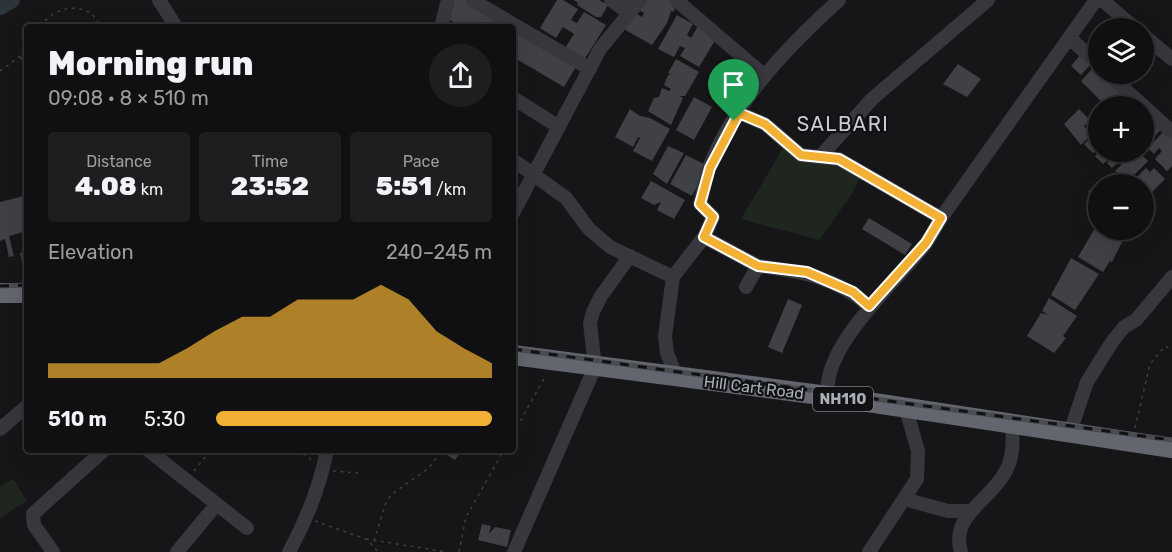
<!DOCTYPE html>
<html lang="en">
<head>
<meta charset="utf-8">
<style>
	body { margin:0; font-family:Rubik,sans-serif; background:#1e1e20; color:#f1f3f6; height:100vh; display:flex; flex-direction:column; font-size:22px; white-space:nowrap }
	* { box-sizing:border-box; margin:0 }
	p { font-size:20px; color:#9c9d9f }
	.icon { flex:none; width:33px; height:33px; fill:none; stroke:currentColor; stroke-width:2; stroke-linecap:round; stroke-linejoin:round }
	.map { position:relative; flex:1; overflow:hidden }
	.side { position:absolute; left:24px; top:24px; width:492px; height:429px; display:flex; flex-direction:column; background:#101012; border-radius:6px; box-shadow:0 6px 24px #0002,0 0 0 2px #303032 }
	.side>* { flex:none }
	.controls { position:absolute; left:1088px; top:18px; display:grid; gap:12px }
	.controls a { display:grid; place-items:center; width:66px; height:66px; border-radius:50%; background:#101012; box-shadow:0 6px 24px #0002,0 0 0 2px #303032; font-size:30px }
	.pin { position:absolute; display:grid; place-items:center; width:51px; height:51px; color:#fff; margin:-62px -26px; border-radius:50% 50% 50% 0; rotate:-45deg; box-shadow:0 0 6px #0007 }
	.pin .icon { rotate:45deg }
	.round { display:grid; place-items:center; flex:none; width:63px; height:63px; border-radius:32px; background:#1e1e20 }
	.summary { display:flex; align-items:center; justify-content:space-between; height:102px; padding:0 24px }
	h1 { font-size:33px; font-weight:800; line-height:45px }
	.stats { display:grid; grid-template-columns:repeat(3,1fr); gap:9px; height:102px; padding:6px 24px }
	.stats div { display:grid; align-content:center; border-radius:6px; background:#1e1e20; text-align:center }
	.stats b { font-size:26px; font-weight:800 }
	.stats small { font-size:16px; font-weight:400 }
	.stats p { font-size:16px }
	.chart { height:168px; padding:12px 24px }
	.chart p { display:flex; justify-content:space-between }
	.chart svg { width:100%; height:108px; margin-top:6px; fill:#f2b134; opacity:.7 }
	ul { padding:0 24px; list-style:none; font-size:20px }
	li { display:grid; grid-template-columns:96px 72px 1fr; align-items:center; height:45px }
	li i { height:15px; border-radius:8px; background:#f2b134 }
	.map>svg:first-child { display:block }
</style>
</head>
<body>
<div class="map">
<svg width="1172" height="552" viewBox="0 0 1172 552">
	<rect width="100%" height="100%" fill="#161618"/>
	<path fill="#1e261f" d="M787,141l14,14 61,17 -10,22 -33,46 -78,-21z
		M13,479l14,22 -27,17v-31z"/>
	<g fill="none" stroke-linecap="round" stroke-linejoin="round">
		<path stroke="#2c353c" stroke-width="16" d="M0,7l12,-7"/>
	</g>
	<path fill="#404145" d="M455,0h10l46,27h-49l-17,-10z
		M557,0h6l15,9 -7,11 6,3 7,-11 22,13 -22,35 -19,-12 9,-14 -11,-7 -7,11 -16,-10z
		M574,0h25l9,5 -7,12h-5l-19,-12 1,-2z
		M643,0h27l7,6 -4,6 -2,-1 -4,12 -15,22 -30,-17 9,-17 11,6 2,-4 -8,-4z
		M677,15l16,9 -6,11 4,3 7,-12 19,11 -18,30 -19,-11 5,-8 -5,-2 -6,11 -16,-8z
		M513,28l64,37 -13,22 -51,-30z
		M1081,54l10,10 -10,11 -10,-9z
		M676,59l23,13 -14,24h-5l3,2 -12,27 -23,-14 6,-13 5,-1 3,-9 7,3 2,-2 -7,-4 4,-10 3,-1 -3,-1z
		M958,64l23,15 -14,18 -24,-13z
		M1095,66l3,8h5l29,28 -4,4h-22l-25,-25z
		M694,97l18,10 -18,33 -18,-10z
		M630,109l10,7 10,2 20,11 -18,32 -19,-10 7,-13 -2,-1 -5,10 -18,-10z
		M1079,109l11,11 -6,6 7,9 -10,10 -17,-21z
		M1143,111l18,18 -16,18 -2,-2z
		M1165,130l7,7v29l-5,5 -12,-12 7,-8 -3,-3 -5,6 -6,-6z
		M1098,131v17l-5,5 -9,-9z
		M668,146l16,7 -17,31 -14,-10z
		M1100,152h15l-12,12 -8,-8z
		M1118,152h20l10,9 -21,21 -12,-11 8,-8 -3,-2 -8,7 -5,-5z
		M686,155l22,11 -16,30 -22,-12z
		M1146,168l4,4 4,-4 11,11 -22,22v-17h-13z
		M1101,179l4,5h-7v18l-10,-10z
		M651,181l34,19 -11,19 -17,-9 4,-8 -7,3 -13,-7z
		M24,196l3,10v25l-18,5 5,20 -5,1 -4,-18 -5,2v-39z
		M869,218l43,26 -7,11 -43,-26z
		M1098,223v7h16l11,6 -13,26 -2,-1 -7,11 -25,-15z
		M27,252v14l-4,1 -3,-14z
		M1071,258l28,16 -24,36 -24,-15z
		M1049,298l28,18 -14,20 3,2 -12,15 -27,-17 14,-23 7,2 -6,-4z
		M788,299l14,6 -20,48 -14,-6z
		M446,450h16l-7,10 -11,-7z
		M482,524l9,2 -2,8 6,-7 16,3 -4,17 -29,-7z"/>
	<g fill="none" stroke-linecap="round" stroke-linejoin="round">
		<path stroke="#3d3f44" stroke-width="1.5" stroke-dasharray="3 4.5" stroke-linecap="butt" d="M41,27c12,-23 51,-27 59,0
			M20,58l7,3
			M0,71l27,-20
			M1135,428l15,-64 15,-18 7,4
			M513,434l33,-59
			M296,450l16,10
			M194,471l17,-21
			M333,471l25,2
			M315,521l51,18 12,13
			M366,539l81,13
			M374,541l12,-39 6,-8 37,-26 13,-18
			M459,552l7,-35 38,-67"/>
		<path stroke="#37383d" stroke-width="14" d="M159,0l17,27
			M472,0l118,69
			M611,0l11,8 8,-8
			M676,0l89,76
			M1102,0l33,28
			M441,27l7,-27
			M1143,35l29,24
			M1071,39l27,25
			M1108,74l64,58
			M513,98l46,29
			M739,113l26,11 36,31 38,4 102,59
			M820,157l52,-58 116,-99
			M513,160l53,38 23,31 21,18 63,30 -8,59 2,17 10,25
			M513,213l87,-164 40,-49
			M758,266c42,5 78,11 111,40
			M673,277l31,-40
			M746,287l12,-21 -54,-29 9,-20 -13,-13c3,-12 5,-25 9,-36 25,-66 79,-122 130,-168
			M828,396c-7,-51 71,-116 98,-153 6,-8 10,-17 15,-25l155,-218
			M0,429l27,-23
			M1070,432l17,-50 25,-40 12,-15 12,-7 36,-43
			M148,450l99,78
			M904,499l44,12h22
			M53,552l-19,-27 -1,-11 71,-64
			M177,552l39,-47
			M289,552c18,-33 31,-66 38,-102
			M514,552l81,-185 -5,-44 3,-11 8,-16 29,-40
			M869,552l48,-73 1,-28 -12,-42
			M961,552c-11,-36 27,-50 43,-78 10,-15 9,-33 8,-51"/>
		<path stroke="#63666e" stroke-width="20" d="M0,293h27
			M513,355l315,41 344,52"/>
		<defs>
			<path id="rail" d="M0,286l27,-1
				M513,349l659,91"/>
		</defs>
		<use href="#rail" stroke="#4a4c52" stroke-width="5"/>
		<use href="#rail" stroke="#111113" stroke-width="3" stroke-dasharray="9" stroke-linecap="butt"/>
	</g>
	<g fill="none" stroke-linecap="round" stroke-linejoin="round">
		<defs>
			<path id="route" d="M739,113l26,11 36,31 38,4 102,59 -15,25 -57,63 -16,-14 -46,-20 -49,-6 -54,-29 9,-20 -13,-13 10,-36z"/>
		</defs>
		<use href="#route" stroke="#fff" stroke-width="12"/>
		<use href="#route" stroke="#f2b134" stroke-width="8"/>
	</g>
	<g text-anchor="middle" stroke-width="4.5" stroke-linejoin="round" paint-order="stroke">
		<rect fill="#111113" stroke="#7b7e86" stroke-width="1.5" x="813" y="387" width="60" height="24" rx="4.5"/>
		<g font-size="15" font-weight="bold" fill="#a8adb8">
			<text x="843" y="404">NH110</text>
		</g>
		<g font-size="16" fill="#a8adb8" stroke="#111113">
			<text transform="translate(754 387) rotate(7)" y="6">Hill Cart Road</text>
		</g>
		<g font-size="20" letter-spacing="1.5" fill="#c9ccd4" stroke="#111113">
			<text x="843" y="131">SALBARI</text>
		</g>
	</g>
</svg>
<div class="controls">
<a><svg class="icon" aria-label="layers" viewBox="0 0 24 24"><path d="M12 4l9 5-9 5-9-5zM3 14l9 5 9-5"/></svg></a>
<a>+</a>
<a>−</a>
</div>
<div class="pin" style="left:734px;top:121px;background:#1e9e55"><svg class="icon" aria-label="arrive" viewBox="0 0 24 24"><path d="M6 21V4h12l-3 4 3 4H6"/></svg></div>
<section class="side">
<div class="summary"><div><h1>Morning run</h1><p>09:08 · 8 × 510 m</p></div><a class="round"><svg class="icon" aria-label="share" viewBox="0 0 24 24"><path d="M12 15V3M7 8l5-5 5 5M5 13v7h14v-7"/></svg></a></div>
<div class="stats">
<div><p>Distance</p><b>4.08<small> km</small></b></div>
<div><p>Time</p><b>23:52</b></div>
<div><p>Pace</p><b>5:51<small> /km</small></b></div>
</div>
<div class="chart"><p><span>Elevation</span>240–245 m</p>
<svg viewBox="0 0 160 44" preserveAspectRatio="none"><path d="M0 44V38L10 38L20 38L30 38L40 38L50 32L60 25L70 19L80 19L90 12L100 12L110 12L120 6L130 12L140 25L150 32L160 38V44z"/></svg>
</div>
<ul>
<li><b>510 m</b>5:30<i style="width:100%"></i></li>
</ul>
</section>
</div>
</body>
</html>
